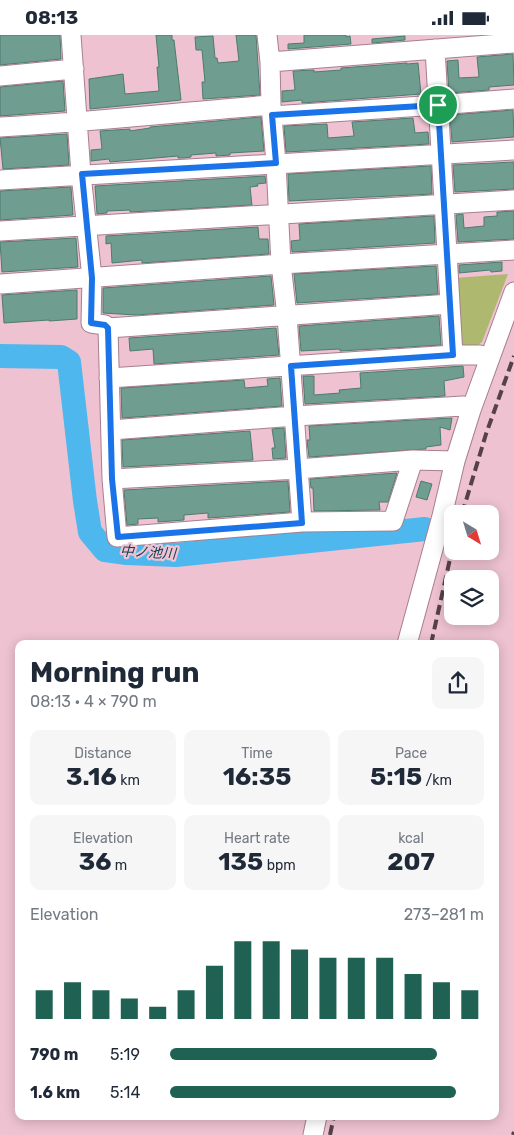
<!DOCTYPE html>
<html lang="en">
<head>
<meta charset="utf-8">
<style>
	body { margin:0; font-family:Rubik,"Noto Sans JP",sans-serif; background:#f6f6f7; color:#1f2937; height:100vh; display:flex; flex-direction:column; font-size:19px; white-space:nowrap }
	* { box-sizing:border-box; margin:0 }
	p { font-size:16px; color:#747a83 }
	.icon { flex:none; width:28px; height:28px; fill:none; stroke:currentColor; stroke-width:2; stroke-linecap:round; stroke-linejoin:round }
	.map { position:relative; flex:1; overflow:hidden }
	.side { position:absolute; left:15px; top:605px; width:484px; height:480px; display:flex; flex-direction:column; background:#fff; border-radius:10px; box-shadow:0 2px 12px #0003 }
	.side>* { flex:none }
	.needle { width:32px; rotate:142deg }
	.controls { position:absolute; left:444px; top:470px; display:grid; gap:10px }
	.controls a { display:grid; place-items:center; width:55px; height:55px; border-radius:10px; background:#fff; box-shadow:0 2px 12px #0003; font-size:25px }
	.pin { position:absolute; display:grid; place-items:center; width:42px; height:42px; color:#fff; margin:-21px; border:2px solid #fff; border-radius:50%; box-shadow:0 1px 5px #0007 }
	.round { display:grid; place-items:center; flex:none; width:52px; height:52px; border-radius:10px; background:#f6f6f7 }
	.headline { display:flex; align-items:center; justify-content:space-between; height:85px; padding:0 15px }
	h1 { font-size:28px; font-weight:700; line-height:38px }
	.stats { display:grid; grid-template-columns:repeat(3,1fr); gap:8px; height:85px; padding:5px 15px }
	.stats div { display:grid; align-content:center; border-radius:10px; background:#f6f6f7; text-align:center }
	.stats b { font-size:25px; font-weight:700 }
	.stats small { font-size:14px; font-weight:400 }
	.stats p { font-size:14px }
	.chart { height:140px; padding:10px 15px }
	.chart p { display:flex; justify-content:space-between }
	.chart svg { width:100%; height:90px; margin-top:5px; stroke:#1f6253; stroke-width:6 }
	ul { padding:0 15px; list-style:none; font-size:16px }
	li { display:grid; grid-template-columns:80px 60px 1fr; align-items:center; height:38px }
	li i { height:12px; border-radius:6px; background:#1f6253 }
	.status { display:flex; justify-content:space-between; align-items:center; height:35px; padding:0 25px; background:#fff; direction:ltr }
	.status svg { height:14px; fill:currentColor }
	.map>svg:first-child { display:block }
</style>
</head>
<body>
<div class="status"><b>08:13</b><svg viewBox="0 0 49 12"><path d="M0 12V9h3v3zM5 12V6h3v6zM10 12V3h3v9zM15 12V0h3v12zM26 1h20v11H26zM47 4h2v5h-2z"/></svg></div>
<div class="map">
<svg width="514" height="1100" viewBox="0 0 514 1100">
	<rect width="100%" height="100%" fill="#eec2d1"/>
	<path fill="#afb86f" d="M508,239l-26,68 -8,6h-13l-6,-70z"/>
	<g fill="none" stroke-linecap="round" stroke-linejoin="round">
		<path stroke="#4db7ee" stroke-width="24" d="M0,321l61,1 8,5 16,139 5,31 15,18 22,3 49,2 249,-26"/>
	</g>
	<path fill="#6f9d90" stroke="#4e7b6f" d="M0,0h60l1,24 -61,6z
		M156,0h16v5h2l7,60 -91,9 -1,-30 34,-5 2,20 34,-3 -2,-24h2z
		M236,0h20l4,60 -57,4 -1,-17h3l-3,-32h-6l-1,-13 18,-1 2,22h2l1,5 21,-2z
		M304,0h42v2l4,-1 1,8 -63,5v-5l16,-1z
		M405,1v4l-33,3v-4z
		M513,19l1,31 -25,2v3l-40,3 -2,-32 11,-1 1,18 20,-1 -2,-20z
		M407,28v1l11,-1 3,31 -119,9v-3l-20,2v-11l13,-1 -2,-19 21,-1v2l27,-2v-2z
		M63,46l2,30 -65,5v-29z
		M513,75l1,27 -62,5 -2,-27z
		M261,82l3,34 -34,2v2l-14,1v-3l-25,2v2l-7,1h-6v-2l-68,6 -1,-3 -18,2v-11l11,-1 -2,-18 30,-2v2l20,-3v-1z
		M413,83l2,15 13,-1 1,12 -143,8 -2,-26 43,-2 1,14 26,-2 -2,-14z
		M67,99l2,31 -66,4 -3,-31z
		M514,127v27l-59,3 -2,-27z
		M431,131l1,28 -143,7 -1,-27z
		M265,141l1,7 -9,1 1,2 -8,1 2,18 -122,7v-2l-23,1v2l-10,1 -2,-28z
		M71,152l2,28 -73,5v-29z
		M514,176v28l-56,3 -2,-27 7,-1 1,14 20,-2v-9l13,-1v-4z
		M434,181l1,27 -143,9 -1,-11 9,-1 -1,-16z
		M258,192l1,12h9l1,15 -127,9v-3l-30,3 -1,-20 -5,1v-8z
		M76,203l2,29 -76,5 -2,-30z
		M502,227v9l-11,1 -1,-2 -31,3v-8z
		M436,231l2,28 -141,9 -3,-29z
		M271,241l3,29 -138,10 -33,-2v-25z
		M77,255v29l-28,2v-1l-45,3 -2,-28z
		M439,281l2,29 -101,6v-2l-39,2 -2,-25z
		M276,293l3,27 -125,9 -1,-15 -23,2 -1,-13z
		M463,331l1,11 -20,4 1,15 -140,8 -2,-28h11v19l26,-2 -1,-3 22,-2 -1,-15z
		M280,343l2,28 -160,12 -1,-30 123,-8 1,8 23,-2 -1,-7z
		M452,383l-2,12 -10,-3 1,18 -15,2v2l-117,8 -2,-17h3l-1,-14z
		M284,393l2,30 -13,1 -1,-11h3l-3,-19z
		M250,396l3,29 -130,7 -1,-27z
		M397,438l-9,29h-9l1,8 -66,1 -1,-23h-2l-1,-9z
		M288,446l2,31 -82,6v-5l-24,2v5l-26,2v-4l-20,1v5l-11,1 -3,-35z
		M421,446l11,3 -5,16 -11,-3z"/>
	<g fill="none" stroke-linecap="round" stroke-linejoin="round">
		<defs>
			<path id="minor" d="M71,0l10,139 11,104 -1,45 14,2 3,3 342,-24
				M267,0l3,27 1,43 5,58 5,101 6,52 15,206
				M435,14l18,306
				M270,27l244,-19
				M0,41l74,-7
				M272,81l166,-11 76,-6
				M0,92c91,-5 181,-15 271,-22
				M0,145l514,-30
				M0,196l514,-31
				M0,249l281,-20 233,-14
				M108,293l4,151 5,58 185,-15 91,-1 20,-61
				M109,343l344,-23h27l9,2
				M111,395l184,-14 168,-10 8,4
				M112,444l186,-10 115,-9 42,1
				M407,609l35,-128 13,-55 16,-51 43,-118
				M313,1100l4,-19"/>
		</defs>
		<use href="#minor" stroke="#a77f8e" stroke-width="21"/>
		<use href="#minor" stroke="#fff" stroke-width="19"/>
		<path stroke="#564148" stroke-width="4" stroke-dasharray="10 5" stroke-linecap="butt" d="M462,479l24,-80 28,-78
			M431,609l21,-94
			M330,1100l4,-19
			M513,1100l1,-3"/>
	</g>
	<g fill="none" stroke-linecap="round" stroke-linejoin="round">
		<defs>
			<path id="route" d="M438,70l15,250 -162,11 11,157 -184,14 -6,-58 -4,-151 -3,-3 -14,-2 1,-45 -10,-104 194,-11 -4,-48z"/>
		</defs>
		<use href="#route" stroke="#fff" stroke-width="10"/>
		<use href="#route" stroke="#1a73e8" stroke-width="6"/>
	</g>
	<g text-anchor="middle" stroke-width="4.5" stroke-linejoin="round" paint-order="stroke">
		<g font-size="14" font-style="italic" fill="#0f3d53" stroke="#eec2d1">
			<text transform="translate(148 517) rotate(3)" y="5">中ノ池川</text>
		</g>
	</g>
</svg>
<div class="controls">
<a><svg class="needle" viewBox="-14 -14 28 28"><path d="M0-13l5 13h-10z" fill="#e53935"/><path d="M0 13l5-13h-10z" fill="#747a83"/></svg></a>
<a><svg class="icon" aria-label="layers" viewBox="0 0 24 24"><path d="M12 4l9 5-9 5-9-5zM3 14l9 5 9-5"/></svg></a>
</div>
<div class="pin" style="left:438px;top:70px;background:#1e9e55"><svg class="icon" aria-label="arrive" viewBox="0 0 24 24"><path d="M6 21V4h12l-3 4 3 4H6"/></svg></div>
<section class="side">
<div class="headline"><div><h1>Morning run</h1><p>08:13 · 4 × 790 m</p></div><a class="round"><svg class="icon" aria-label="share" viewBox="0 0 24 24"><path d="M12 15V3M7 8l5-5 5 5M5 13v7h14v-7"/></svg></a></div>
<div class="stats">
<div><p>Distance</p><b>3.16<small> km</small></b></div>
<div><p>Time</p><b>16:35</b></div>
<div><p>Pace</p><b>5:15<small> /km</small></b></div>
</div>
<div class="stats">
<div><p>Elevation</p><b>36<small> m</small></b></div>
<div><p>Heart rate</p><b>135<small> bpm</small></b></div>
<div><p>kcal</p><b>207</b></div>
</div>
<div class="chart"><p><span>Elevation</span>273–281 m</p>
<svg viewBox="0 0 160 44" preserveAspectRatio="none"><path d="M5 44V30M15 44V26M25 44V30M35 44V34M45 44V38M55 44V30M65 44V18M75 44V6M85 44V6M95 44V10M105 44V14M115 44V14M125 44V14M135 44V22M145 44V26M155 44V30"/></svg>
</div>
<ul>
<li><b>790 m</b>5:19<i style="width:85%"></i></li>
<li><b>1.6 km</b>5:14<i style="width:91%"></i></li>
</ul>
</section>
</div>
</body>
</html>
